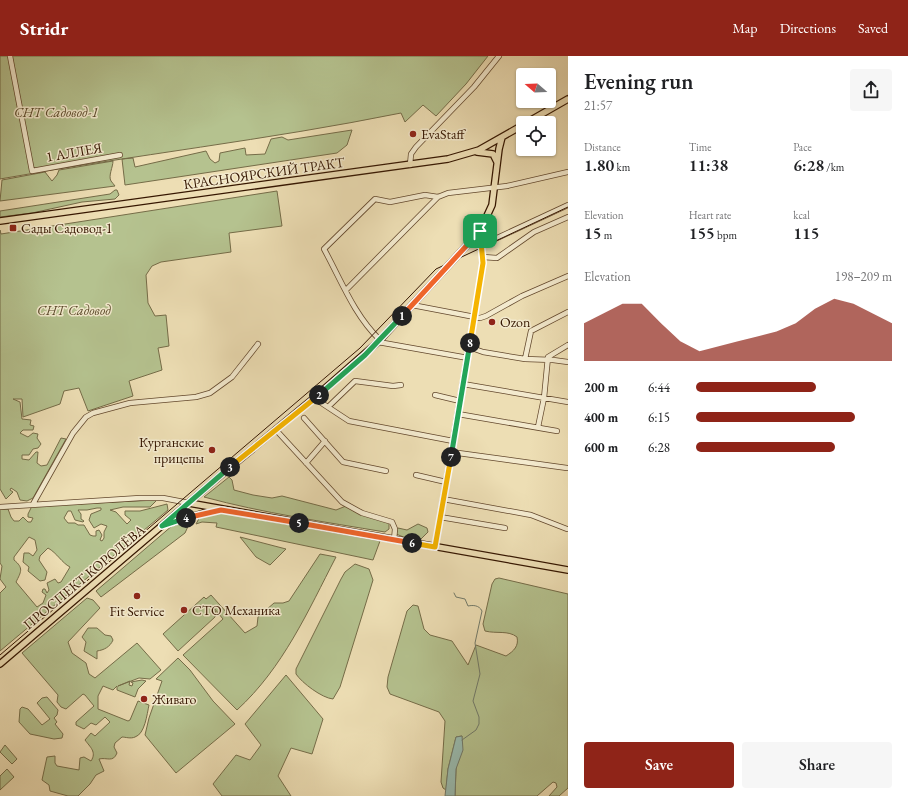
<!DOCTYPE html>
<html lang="en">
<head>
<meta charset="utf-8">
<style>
	body { margin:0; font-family:"EB Garamond",serif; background:#f6f6f6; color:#202124; height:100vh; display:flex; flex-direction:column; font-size:15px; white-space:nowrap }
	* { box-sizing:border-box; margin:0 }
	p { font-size:13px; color:#757577 }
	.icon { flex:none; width:22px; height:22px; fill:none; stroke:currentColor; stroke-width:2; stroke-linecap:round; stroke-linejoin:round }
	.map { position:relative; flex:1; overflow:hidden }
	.details { display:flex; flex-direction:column; background:#fff; width:340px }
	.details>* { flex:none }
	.needle { width:26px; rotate:289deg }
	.buttons { position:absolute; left:516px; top:12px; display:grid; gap:8px }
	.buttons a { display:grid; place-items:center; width:40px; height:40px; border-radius:4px; background:#fff; box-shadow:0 1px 3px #0004; font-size:20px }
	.pin { position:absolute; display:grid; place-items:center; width:34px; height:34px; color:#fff; margin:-17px; border-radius:8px; box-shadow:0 2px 6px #0006 }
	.km { position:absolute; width:20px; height:20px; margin:-10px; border-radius:50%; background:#222; color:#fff; font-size:11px; line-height:20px; text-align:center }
	.round { display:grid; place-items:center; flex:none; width:42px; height:42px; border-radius:4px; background:#f6f6f6 }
	.overview { display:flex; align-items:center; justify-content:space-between; height:68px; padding:0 16px }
	h1 { font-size:22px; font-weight:600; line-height:30px }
	.metrics { display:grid; grid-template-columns:repeat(3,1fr); gap:6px; height:68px; padding:4px 16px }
	.metrics div { display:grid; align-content:center }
	.metrics b { font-size:17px; font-weight:600 }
	.metrics small { font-size:11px; font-weight:400 }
	.metrics p { font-size:11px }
	.chart { height:112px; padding:8px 16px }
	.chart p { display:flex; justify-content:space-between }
	.chart svg { width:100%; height:72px; margin-top:4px; fill:#8f2418; opacity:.7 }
	.primary-button { display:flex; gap:8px; margin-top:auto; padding:8px 16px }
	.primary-button a { flex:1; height:46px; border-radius:4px; background:#8f2418; color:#fff; font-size:16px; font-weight:600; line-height:46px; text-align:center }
	.primary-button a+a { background:#f6f6f6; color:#202124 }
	ul { padding:0 16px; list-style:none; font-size:13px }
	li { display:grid; grid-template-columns:64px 48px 1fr; align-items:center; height:30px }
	li i { height:10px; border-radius:5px; background:#8f2418 }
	header { display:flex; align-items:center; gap:24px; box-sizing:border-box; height:56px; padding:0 20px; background:#8f2418; color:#fff }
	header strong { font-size:19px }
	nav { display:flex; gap:22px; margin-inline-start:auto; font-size:14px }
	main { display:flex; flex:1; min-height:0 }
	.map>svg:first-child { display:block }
</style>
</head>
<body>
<header>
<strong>Stridr</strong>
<nav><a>Map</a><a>Directions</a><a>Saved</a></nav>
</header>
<main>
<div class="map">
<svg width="568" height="740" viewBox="0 0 568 740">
	<rect width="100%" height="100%" fill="#eddeb4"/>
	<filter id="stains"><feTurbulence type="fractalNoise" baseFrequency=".005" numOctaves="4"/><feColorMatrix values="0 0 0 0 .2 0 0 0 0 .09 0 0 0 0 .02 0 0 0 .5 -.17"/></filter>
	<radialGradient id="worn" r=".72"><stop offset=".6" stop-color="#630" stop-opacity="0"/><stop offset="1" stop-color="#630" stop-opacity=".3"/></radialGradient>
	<path fill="#b5c28f" stroke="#756c48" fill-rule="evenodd" d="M0,0h488l-22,28 -30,32 -13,-11 -18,17 -4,-9c-133,27 -268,42 -401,66z
		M352,74l-5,15 -10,8 -212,32 -3,-26 11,-1 2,9 71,-16 4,8 5,4 4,-2 1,-8 25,-5 1,7 19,-1 6,-15 11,-2 6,3z
		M113,105c0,6 -5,15 -2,20 1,2 3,3 4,5l-115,15 2,-21 43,-8 7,9 5,-6 2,-5z
		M115,134h2l2,5 -4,4 -33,3 -50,11 -32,4v-6l110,-17z
		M277,135l5,35 -53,7 2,19 -70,10 -9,4 -6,9 2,28 7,13 11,-1 3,31 -11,2 4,22 -33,11 4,15 -45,15 -9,-23 -15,3 -4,13 -37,13 -1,-18h-9l7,3 2,17 9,1 -1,5 4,1 -1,4h-10l-3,3 8,4 5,-4 5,1 -1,4 4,6 -3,4 -5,1 -4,6h-7v4l7,1 7,-8h2l-1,11 4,3 6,-1 14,-27 5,1 -33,59 -6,3 -7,-1 -3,-8 -6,-4 -1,2 3,2 -7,7 -6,-10v-259l1,4z
		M229,421l3,3 2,10 19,5 19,3 10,-2 54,14 10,-4 43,17v6l-4,3c-60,-10 -122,-19 -181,-35z
		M157,444l-7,7h-27l-13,3 6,2 11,12 4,-4 -6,-5v-4h15l27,-7 1,6 -168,141v-58l6,-6 -6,-8 2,-13 -2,-3v-54h8l3,8 3,4h5l4,-4 5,5h3l2,-4 -5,-1v-3l4,-8zM97,452h4v2l-10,4 -2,6 5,8 7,-4 6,2 -3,6v6l-2,3 -2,-1 2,-5 -3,-5 -3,1v5h-3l-3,-1 -6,-10h-6l-3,-2h-7l-4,-5 4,-7h3l4,9 8,2 1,-1 -3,-2v-5l-3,-4h9zM29,481l6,3 2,10 -4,6 -4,-3h-5l-1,9 6,5 -1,4 12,10 5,-1 2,-8 -8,-12 1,-4 8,-8c9,5 14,15 22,19l-9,15 -3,1 -3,-4 -8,4 2,7 -2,3 -2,-4h-2l-1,3 4,3 -3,8 -6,4 -21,-25c5,-10 8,-14 -2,-22v-3z
		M212,455l6,1 162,29 -7,19 -157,-33 1,-4 -15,-1 -6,2 5,-9z
		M186,464l4,2 -5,11 -84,64 -5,-6 77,-66z
		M418,468l9,4 1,4 -7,7 -15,-1 -10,-4 2,-6 9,2z
		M240,481l46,12 -16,16 -14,-8z
		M320,498l16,3c-28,54 -53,111 -99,153l-54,-55 40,-36 -9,-11 2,5 -1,4 -37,34 -15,-17 41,-37 2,2 5,-4 34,38 12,-7 1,-9 16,-14h9l6,-2z
		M355,508l14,5 4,11 -33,107 -7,12c-11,-1 -31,-16 -37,-25v-5l45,-90 4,-7z
		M499,522l69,16v194l-9,8h-10l8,-9 -1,-4 -3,-1 -16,14h-82l1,-27 6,-33 -6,1 -8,32 -2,21 -3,-2 -2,-6 4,-61 -6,-9 -49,-18 -3,-7 1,-10 19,-66 6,-6 5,1 6,23 6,6 22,6 16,24 8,-20 30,11c8,-5 13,-10 11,-19 -9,-7 -20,-3 -32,-6l-2,-7 9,-40 3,-5z
		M87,542l6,2 7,8 -32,34 4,11 14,10 3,11 6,4 42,-35 24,27 -11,9 -11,-1 -21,8 12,-5 -1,4 3,1 1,-3 -2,-1 11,-2 4,1 -8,8 -3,8 -18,-7v-4l-4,4 -10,-4 -5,10v13l30,12 2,-1 8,-19 11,4c-2,9 -4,29 -14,32 -4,2 -10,0 -13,0l-7,6 -1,4 3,6c-4,10 -10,4 -18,6l5,12 -8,4 -6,9 -12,12h-10l-18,-5 -1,-6 -7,-5 5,-23 8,-1v7l2,3 22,4 1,-12 4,-1 7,4c6,-9 -1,-14 -6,-21l6,-7 4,3 15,-14 -5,-5 -9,8 -5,-2 -7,6 -8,-4v-3l18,-16 -9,-11 -2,-1 -17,15 -5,-2 -4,-5 1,-7 -36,-42z
		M88,572h9l8,7 6,1 2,4c-3,7 -9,10 -16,11v8l-13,-8 2,-9 -4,-5z
		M178,602l12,12 23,31 22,23 -59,49 -31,-38 4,-17 13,-37 -6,-2z
		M286,619l37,44 -11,35 -21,-6 -13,28 13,20h-69l-9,-12 23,-29 14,5 11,-15 -16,-21z
		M47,641l11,13 -1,5 -3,3 3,4 -2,2 8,10 -1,4 -8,1 -24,-5 -11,-12 1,-13 2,-2 6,2 14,16 8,-6 -13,-16 5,-5z
		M5,689l12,14 -5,5 -12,-12z
		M7,713l7,8 -14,13v-14z"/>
	<path fill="#99bcb1" stroke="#717a6a" d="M462,680l1,14 -7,19 -1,27h-10l3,-27 8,-32z"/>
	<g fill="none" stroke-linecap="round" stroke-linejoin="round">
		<path stroke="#717a6a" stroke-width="1" d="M454,537l2,4 9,2 3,7c5,-1 11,-1 14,5l-7,32 5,31 -7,27 6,16v7l-3,6 -14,10"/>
		<defs>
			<path id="minor" d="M10,0l22,115 88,-16
				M410,109l1,-11 5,-7 58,-60 25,-31
				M482,189l86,-40
				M483,201l14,1 37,-26 34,-15
				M346,234l92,-93
				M412,249l68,13 6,-2 36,-20 46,-20
				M380,284c-26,-25 -39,-60 -56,-91l51,-50 15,3 35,-7 13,2 10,-4 59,-7 61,-14
				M378,286l90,16
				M469,291l14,5 42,7 28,1 15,2
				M525,303l6,-28 37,-19
				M463,328l105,18
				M435,339l25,6
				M314,342l35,23 104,20
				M328,351l27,-26 38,5 8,-1
				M458,358l99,17
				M304,362l39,44 43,9
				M538,371l6,-29 4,-41 20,-12
				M276,374l66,72 20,11 30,9 3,7 -1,11
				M451,396l116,16
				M306,407l19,-22
				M416,419l30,7
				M443,443l88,16 36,14
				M33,448l40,-71 13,-16 7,-4 37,-10 66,-6 14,-4 22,-16 26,-33
				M0,451l140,-9h23l26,5
				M440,461l65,11
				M435,491l48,-284 -3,-32"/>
			<path id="major" d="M526,67l42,-24
				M477,96l16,2 4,8
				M0,165l448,-62 31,-9 44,-25
				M189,447l379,67
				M166,468l49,-14
				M0,608l227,-194 87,-72 64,-56 102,-111 12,-26 7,-56 3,-12"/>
		</defs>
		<use href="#minor" stroke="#63482d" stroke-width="6"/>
		<use href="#major" stroke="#351600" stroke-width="8"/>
		<use href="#minor" stroke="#f3eace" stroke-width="4.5"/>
		<use href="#major" stroke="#eddeb4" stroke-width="5.5"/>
		<path stroke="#351600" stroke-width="1" d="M0,599l360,-307 76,-79 132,-62"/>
	</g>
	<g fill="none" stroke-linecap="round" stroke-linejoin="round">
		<defs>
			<path id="split-1" d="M402,260l78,-85"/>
			<path id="split-2" d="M319,339l46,-40 37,-39"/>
			<path id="split-3" d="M230,411l89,-72"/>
			<path id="split-4" d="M186,462l-24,8 68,-59"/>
			<path id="split-5" d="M186,462l35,-8 78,13"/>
			<path id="split-6" d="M299,467l113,20"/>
			<path id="split-7" d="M412,487l23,4 16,-90"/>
			<path id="split-8" d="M451,401l19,-114"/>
			<path id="split-9" d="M470,287l13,-80 -3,-32"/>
		</defs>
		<use href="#split-1" stroke="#fff" stroke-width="8"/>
		<use href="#split-2" stroke="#fff" stroke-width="8"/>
		<use href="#split-3" stroke="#fff" stroke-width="8"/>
		<use href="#split-4" stroke="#fff" stroke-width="8"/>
		<use href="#split-5" stroke="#fff" stroke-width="8"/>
		<use href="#split-6" stroke="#fff" stroke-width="8"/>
		<use href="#split-7" stroke="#fff" stroke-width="8"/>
		<use href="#split-8" stroke="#fff" stroke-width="8"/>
		<use href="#split-9" stroke="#fff" stroke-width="8"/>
		<use href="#split-1" stroke="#f0652b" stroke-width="5"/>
		<use href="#split-2" stroke="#22a559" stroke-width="5"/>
		<use href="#split-3" stroke="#f5b400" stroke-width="5"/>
		<use href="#split-4" stroke="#22a559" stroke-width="5"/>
		<use href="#split-5" stroke="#f0652b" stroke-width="5"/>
		<use href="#split-6" stroke="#f0652b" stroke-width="5"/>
		<use href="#split-7" stroke="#f5b400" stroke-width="5"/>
		<use href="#split-8" stroke="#22a559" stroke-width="5"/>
		<use href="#split-9" stroke="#f5b400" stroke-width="5"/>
	</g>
	<g fill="#8f2418" stroke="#f3eace" stroke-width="1.5">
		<circle cx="413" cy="78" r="4"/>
		<rect x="9" y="168" width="8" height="8" rx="2"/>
		<circle cx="492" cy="266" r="4"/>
		<circle cx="212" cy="394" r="4"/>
		<circle cx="137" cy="540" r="4"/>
		<circle cx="184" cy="554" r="4"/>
		<circle cx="144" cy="643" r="4"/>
	</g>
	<g text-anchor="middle" stroke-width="3" stroke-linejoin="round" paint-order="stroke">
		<g font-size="14" font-style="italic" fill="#5b4a2b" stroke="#f3eace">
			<text x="56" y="61">СНТ Садовод-1</text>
			<text x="74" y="259">СНТ Садовод</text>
		</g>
		<g font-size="14" fill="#351600" stroke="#f3eace" text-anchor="start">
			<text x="421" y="83">EvaStaff</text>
			<text x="21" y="177">Сады Садовод-1</text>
			<text x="500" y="271">Ozon</text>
			<text x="204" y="391" text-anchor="end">Курганские<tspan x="204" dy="16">прицепы</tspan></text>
			<text x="192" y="559">СТО Механика</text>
			<text x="137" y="560" text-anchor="middle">Fit Service</text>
			<text x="152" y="648">Живаго</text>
		</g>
		<g font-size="14" fill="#351600" stroke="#f3eace">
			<text transform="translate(74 96) rotate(-10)" y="5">1 АЛЛЕЯ</text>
			<text transform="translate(264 117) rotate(-8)" y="5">КРАСНОЯРСКИЙ ТРАКТ</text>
			<text transform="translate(84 521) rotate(-40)" y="5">ПРОСПЕКТ КОРОЛЁВА</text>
		</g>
	</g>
	<rect width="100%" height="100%" filter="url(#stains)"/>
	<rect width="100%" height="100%" fill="url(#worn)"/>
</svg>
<div class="buttons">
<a><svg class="needle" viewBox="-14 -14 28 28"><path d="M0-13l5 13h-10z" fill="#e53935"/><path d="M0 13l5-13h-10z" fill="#757577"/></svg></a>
<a><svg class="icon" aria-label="locate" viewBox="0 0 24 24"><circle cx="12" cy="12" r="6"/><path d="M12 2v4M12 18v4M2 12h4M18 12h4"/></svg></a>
</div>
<div class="pin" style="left:480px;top:175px;background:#1e9e55"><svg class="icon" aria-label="arrive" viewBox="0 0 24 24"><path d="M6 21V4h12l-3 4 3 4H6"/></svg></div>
<b class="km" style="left:402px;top:260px">1</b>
<b class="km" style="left:319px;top:339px">2</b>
<b class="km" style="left:230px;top:411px">3</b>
<b class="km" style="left:186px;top:462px">4</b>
<b class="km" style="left:299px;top:467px">5</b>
<b class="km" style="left:412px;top:487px">6</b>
<b class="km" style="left:451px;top:401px">7</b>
<b class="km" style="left:470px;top:287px">8</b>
</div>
<section class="details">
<div class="overview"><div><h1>Evening run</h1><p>21:57</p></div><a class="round"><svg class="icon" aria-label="share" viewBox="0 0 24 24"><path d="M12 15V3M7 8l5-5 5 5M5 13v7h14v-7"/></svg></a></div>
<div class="metrics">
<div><p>Distance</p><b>1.80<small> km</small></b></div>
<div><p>Time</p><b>11:38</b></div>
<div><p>Pace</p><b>6:28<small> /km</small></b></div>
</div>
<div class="metrics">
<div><p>Elevation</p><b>15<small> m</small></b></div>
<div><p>Heart rate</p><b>155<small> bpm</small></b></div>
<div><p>kcal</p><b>115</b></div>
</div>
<div class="chart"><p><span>Elevation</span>198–209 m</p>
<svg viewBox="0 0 160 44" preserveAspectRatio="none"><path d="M0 44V21L10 15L20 9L30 9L40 21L50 32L60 38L70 35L80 32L90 29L100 26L110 21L120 12L130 6L140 9L150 15L160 21V44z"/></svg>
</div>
<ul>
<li><b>200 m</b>6:44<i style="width:61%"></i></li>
<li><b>400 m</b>6:15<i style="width:81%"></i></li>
<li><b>600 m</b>6:28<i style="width:71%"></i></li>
</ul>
<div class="primary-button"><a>Save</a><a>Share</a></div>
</section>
</main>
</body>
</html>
